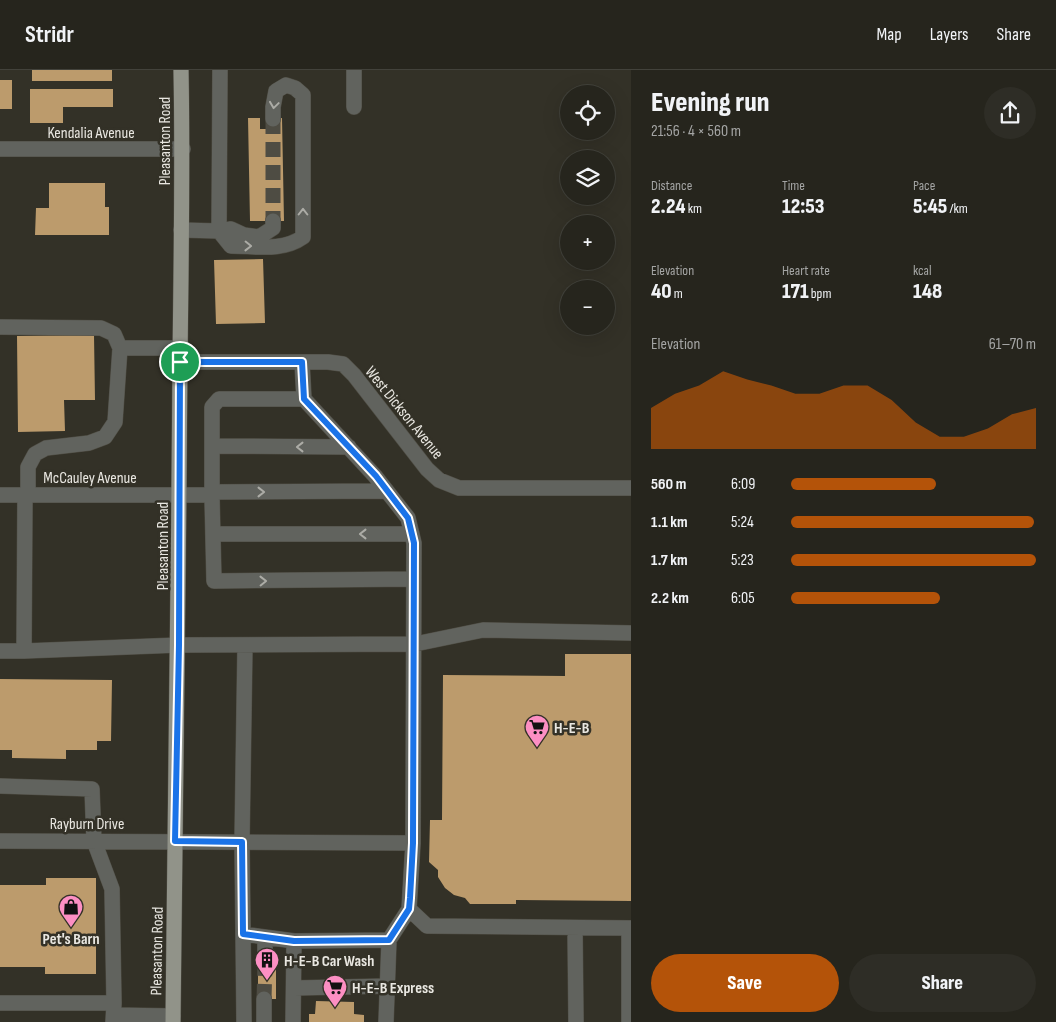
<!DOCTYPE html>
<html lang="en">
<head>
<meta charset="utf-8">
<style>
	body { margin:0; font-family:"Sofia Sans Condensed",sans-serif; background:#2e2d26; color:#f1f3f6; height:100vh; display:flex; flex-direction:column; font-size:19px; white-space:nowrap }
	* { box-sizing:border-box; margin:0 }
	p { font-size:16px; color:#a4a5a4 }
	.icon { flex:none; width:28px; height:28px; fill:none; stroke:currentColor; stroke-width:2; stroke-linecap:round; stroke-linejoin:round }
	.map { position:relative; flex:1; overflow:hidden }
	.details { display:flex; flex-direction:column; background:#26251d; width:425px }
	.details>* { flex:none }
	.tools { position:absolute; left:560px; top:15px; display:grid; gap:10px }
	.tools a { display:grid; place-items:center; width:55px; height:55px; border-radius:50%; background:#26251d; box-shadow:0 5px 20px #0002,0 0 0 1px #42423b; font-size:25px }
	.pin { position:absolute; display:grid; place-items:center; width:42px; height:42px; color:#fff; margin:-21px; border:2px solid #fff; border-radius:50%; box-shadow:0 1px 5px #0007 }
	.round { display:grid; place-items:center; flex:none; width:52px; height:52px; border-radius:26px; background:#2e2d26 }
	.summary { display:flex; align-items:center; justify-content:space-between; height:85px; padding:0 20px }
	h1 { font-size:28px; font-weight:800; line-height:38px }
	.figures { display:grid; grid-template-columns:repeat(3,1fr); gap:8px; height:85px; padding:5px 20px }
	.figures div { display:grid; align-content:center }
	.figures b { font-size:21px; font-weight:800 }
	.figures small { font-size:14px; font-weight:400 }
	.figures p { font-size:14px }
	.chart { height:140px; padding:10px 20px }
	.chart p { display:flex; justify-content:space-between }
	.chart svg { width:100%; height:90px; margin-top:5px; fill:#b45309; opacity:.7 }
	.action { display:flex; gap:10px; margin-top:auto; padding:10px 20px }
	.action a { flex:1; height:58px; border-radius:30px; background:#b45309; color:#fff; font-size:20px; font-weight:800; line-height:58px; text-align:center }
	.action a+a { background:#2e2d26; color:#f1f3f6 }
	ul { padding:0 20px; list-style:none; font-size:16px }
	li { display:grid; grid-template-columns:80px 60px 1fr; align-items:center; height:38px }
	li i { height:12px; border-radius:6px; background:#b45309 }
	header { display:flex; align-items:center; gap:30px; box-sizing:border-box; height:70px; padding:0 25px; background:#26251d; border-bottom:1px solid #42423b }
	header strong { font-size:24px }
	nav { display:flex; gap:28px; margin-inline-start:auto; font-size:18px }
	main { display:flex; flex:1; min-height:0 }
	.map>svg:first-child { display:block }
</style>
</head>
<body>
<header>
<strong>Stridr</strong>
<nav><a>Map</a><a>Layers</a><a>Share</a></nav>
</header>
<main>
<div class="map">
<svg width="631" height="952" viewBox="0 0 631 952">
	<rect width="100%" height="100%" fill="#333127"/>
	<path fill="#bc9b6c" d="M32,0h80v11h-80z
		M0,10h12v29h-12z
		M30,19h83v18h-50v16h-33z
		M248,48h12v11h9v-10l13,-1 2,103h-34z
		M49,113h56v24h4v28h-74l1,-27h13z
		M263,189l2,64 -49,1 -2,-64z
		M94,265l1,65h-31l1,31 -47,1 -1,-96z
		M565,584h66v247l-115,-1v4h-46l-5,-6 -11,-3 -9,-7 -7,-11v-7l-9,-8 1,-42h12l1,-145 122,1z
		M0,609l112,1 -1,61h-14v9h-31v9l-54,-1v-8h-12z
		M46,808h50v96h-51v-7h-45v-82h46z
		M258,893h18v36h-18z
		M316,931l38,1v12l10,1v7h-55v-8h6z"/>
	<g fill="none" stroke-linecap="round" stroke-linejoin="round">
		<path stroke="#4e4c43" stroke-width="15" stroke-dasharray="15 8" stroke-linecap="butt" d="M273,49v102
			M264,929l1,-36"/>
		<defs>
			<path id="minor" d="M354,0v37
				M273,49v-12l3,-16 10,-6 9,3 8,7v142c-21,15 -47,9 -72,9l-12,-15 12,-2 13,6 15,2 14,-9v-7
				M0,79h183
				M181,160l38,1 1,-161
				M0,257l101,1 13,6 6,14 -5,74 -10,15 -16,6 -43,5 -11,6 -7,13v28
				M120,278h61
				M180,292h148l15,2 11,11 73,94 12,11 20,8h172
				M302,292l2,37 71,77 33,42 6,25 -1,300
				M212,376l137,1
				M212,422l175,-1
				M0,425h206l6,2 2,84 200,-2
				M25,425l-1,156 155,-6 236,-1 68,-14 148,3
				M212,427v-90l7,-8h85
				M213,464h199
				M0,581h24
				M0,716l92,3 2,52 18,48 2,114
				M0,771l413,2 -4,66 18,17 204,2
				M575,858l1,94
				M243,864l51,7 95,-1
				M265,893v-25
				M294,918l94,-2
				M0,933h114l-1,19
				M114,945l59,1
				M244,952l-2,-180 3,-197
				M264,952v-23
				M293,952l1,-81
				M386,952l3,-82 20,-31
				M629,952v-94"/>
			<path id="major" d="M173,952c4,-220 5,-440 7,-660 1,-97 3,-195 1,-292"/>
		</defs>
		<use href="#minor" stroke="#504e45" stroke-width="16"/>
		<use href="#major" stroke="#504e45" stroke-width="16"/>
		<use href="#minor" stroke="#61635e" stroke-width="15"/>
		<use href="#major" stroke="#919389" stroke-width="15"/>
	</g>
	<defs><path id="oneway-chevron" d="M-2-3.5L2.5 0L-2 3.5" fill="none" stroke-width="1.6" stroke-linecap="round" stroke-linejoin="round" transform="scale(1.25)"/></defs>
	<g stroke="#acaca6">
		<use href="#oneway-chevron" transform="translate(274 35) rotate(98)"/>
		<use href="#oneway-chevron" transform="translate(303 142) rotate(-90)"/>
		<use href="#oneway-chevron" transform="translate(248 176) rotate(1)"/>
		<use href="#oneway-chevron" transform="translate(300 377) rotate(-180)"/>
		<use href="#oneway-chevron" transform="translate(261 422)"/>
		<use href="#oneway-chevron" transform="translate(363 464) rotate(180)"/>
		<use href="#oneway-chevron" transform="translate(263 511) rotate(-1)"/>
	</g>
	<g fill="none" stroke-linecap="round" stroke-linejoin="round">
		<defs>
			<path id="route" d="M180,292h122l2,37 72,77 32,42 6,25 -1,300 -3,55 -1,11 -20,31 -95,1 -51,-7 -1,-92 -67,-1 4,-196z"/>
		</defs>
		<use href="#route" stroke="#fff" stroke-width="10"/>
		<use href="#route" stroke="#1a73e8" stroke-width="6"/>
	</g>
	<defs>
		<symbol id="supermarket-pin" viewBox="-11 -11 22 30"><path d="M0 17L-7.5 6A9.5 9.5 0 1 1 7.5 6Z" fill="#fc8fc3" stroke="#333127"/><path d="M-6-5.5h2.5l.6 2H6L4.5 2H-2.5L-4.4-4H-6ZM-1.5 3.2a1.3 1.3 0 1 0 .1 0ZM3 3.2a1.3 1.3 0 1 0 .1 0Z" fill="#111"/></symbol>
		<symbol id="shop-pin" viewBox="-11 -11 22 30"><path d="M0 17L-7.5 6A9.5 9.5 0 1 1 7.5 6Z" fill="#fc8fc3" stroke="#333127"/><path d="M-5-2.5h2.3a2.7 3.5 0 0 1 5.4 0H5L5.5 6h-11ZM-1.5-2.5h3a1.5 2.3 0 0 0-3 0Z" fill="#111"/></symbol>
		<symbol id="building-pin" viewBox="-11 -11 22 30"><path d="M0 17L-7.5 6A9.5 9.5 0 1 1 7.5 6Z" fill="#fc8fc3" stroke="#333127"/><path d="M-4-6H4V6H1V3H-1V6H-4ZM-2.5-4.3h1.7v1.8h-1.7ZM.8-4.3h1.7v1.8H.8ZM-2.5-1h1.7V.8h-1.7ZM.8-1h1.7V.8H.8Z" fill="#111"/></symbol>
	</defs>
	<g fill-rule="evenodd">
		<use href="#supermarket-pin" x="523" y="643" width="28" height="38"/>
		<use href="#shop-pin" x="57" y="823" width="28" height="38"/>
		<use href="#building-pin" x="253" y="876" width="28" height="38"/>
		<use href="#supermarket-pin" x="321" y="903" width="28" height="38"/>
	</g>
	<g text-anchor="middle" stroke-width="5" stroke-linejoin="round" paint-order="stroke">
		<g font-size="16" fill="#e9e7e1" stroke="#333127">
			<text x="91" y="68">Kendalia Avenue</text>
			<text transform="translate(164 71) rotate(-90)" y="6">Pleasanton Road</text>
			<text transform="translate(405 342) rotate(51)" y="6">West Dickson Avenue</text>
			<text x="90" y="413">McCauley Avenue</text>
			<text transform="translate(162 476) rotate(-90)" y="6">Pleasanton Road</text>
			<text x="87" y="759">Rayburn Drive</text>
			<text transform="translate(156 881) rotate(-89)" y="6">Pleasanton Road</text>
		</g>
		<g font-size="16" font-weight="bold" fill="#e9e7e1" stroke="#333127" text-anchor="start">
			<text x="554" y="663">H-E-B</text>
			<text x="71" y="874" text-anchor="middle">Pet's Barn</text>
			<text x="284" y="896">H-E-B Car Wash</text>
			<text x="352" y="923">H-E-B Express</text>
		</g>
	</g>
</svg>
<div class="tools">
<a><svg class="icon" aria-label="locate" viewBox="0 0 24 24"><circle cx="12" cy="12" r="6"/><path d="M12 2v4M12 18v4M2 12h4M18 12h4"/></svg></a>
<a><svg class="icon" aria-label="layers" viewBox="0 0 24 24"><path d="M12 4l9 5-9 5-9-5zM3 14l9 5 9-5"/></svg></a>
<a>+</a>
<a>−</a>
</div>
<div class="pin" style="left:180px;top:292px;background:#1e9e55"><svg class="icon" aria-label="arrive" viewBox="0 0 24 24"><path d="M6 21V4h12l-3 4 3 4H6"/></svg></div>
</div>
<section class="details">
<div class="summary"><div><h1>Evening run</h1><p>21:56 · 4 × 560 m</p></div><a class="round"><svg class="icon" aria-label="share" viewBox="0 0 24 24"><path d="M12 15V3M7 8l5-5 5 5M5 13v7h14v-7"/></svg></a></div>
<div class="figures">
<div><p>Distance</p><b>2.24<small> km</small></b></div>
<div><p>Time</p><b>12:53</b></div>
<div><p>Pace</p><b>5:45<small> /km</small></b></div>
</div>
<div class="figures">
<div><p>Elevation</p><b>40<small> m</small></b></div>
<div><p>Heart rate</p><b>171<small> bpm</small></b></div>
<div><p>kcal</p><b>148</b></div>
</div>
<div class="chart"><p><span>Elevation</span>61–70 m</p>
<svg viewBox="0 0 160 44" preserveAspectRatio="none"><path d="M0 44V24L10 17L20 13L30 6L40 10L50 13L60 17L70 17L80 13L90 13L100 20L110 31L120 38L130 38L140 34L150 27L160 24V44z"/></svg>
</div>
<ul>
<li><b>560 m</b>6:09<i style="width:59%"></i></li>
<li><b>1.1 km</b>5:24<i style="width:99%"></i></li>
<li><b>1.7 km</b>5:23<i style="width:100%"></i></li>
<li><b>2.2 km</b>6:05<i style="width:61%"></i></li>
</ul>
<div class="action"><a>Save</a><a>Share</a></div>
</section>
</main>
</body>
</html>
